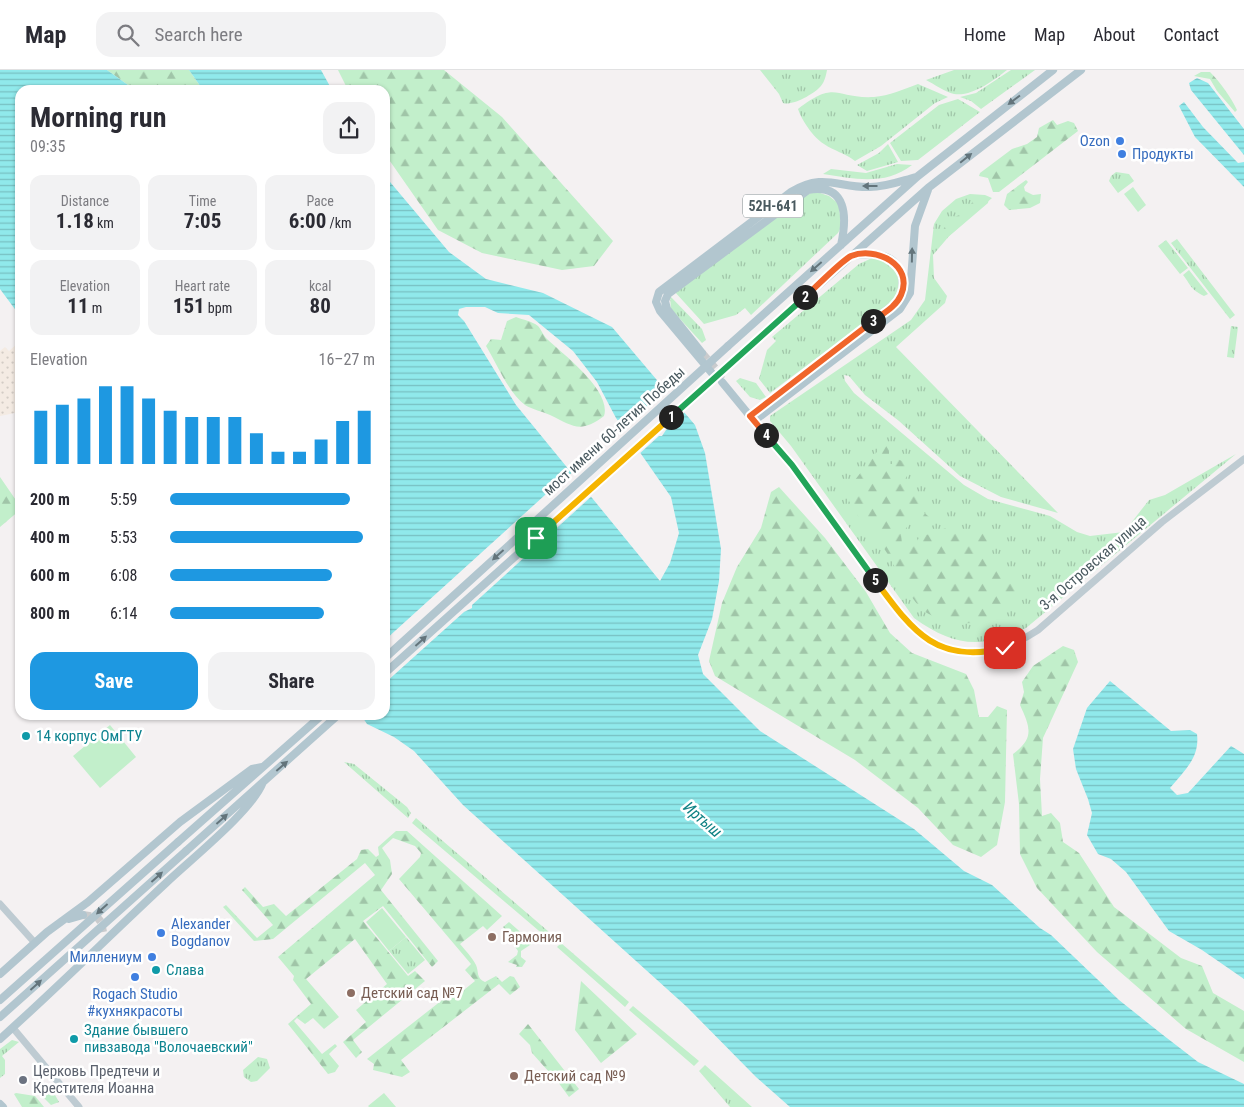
<!DOCTYPE html>
<html lang="en">
<head>
<meta charset="utf-8">
<style>
	body { margin:0; font-family:"Roboto Condensed",sans-serif; background:#f2f2f3; color:#2b2b33; height:100vh; display:flex; flex-direction:column; font-size:19px; white-space:nowrap }
	* { box-sizing:border-box; margin:0 }
	p { font-size:16px; color:#7c7c81 }
	.icon { flex:none; width:28px; height:28px; fill:none; stroke:currentColor; stroke-width:2; stroke-linecap:round; stroke-linejoin:round }
	.map { position:relative; flex:1; overflow:hidden }
	.drawer { position:absolute; left:15px; top:15px; width:375px; height:635px; display:flex; flex-direction:column; background:#fff; border-radius:15px; box-shadow:0 1px 4px #0004 }
	.drawer>* { flex:none }
	.pin { position:absolute; display:grid; place-items:center; width:42px; height:42px; color:#fff; margin:-21px; border-radius:10px; box-shadow:0 2px 8px #0006 }
	.km { position:absolute; width:25px; height:25px; margin:-12px; border-radius:50%; background:#222; color:#fff; font-size:14px; line-height:25px; text-align:center }
	.round { display:grid; place-items:center; flex:none; width:52px; height:52px; border-radius:15px; background:#f2f2f3 }
	.headline { display:flex; align-items:center; justify-content:space-between; height:85px; padding:0 15px }
	h1 { font-size:28px; font-weight:700; line-height:38px }
	.figures { display:grid; grid-template-columns:repeat(3,1fr); gap:8px; height:85px; padding:5px 15px }
	.figures div { display:grid; align-content:center; border-radius:12px; background:#f2f2f3; text-align:center }
	.figures b { font-size:21px; font-weight:700 }
	.figures small { font-size:14px; font-weight:400 }
	.figures p { font-size:14px }
	.chart { height:140px; padding:10px 15px }
	.chart p { display:flex; justify-content:space-between }
	.chart svg { width:100%; height:90px; margin-top:5px; stroke:#1e98e1; stroke-width:6 }
	.cta { display:flex; gap:10px; margin-top:auto; padding:10px 15px }
	.cta a { flex:1; height:58px; border-radius:15px; background:#1e98e1; color:#fff; font-size:20px; font-weight:700; line-height:58px; text-align:center }
	.cta a+a { background:#f2f2f3; color:#2b2b33 }
	ul { padding:0 15px; list-style:none; font-size:16px }
	li { display:grid; grid-template-columns:80px 60px 1fr; align-items:center; height:38px }
	li i { height:12px; border-radius:6px; background:#1e98e1 }
	header { display:flex; align-items:center; gap:30px; box-sizing:border-box; height:70px; padding:0 25px; background:#fff; border-bottom:1px solid #e1e1e2 }
	header strong { font-size:24px }
	nav { display:flex; gap:28px; margin-inline-start:auto; font-size:18px }
	.search { width:350px; height:45px; background:#f2f2f3; display:flex; align-items:center; gap:12px; box-sizing:border-box; padding:0 18px; border-radius:15px; color:#7c7c81; font-size:19px }
	.map>svg:first-child { display:block }
</style>
</head>
<body>
<header>
<strong>Map</strong>
<div class="search"><svg class="icon" aria-label="search" viewBox="0 0 24 24"><circle cx="10" cy="10" r="6"/><path d="M15 15l6 6"/></svg>Search here</div>
<nav><a>Home</a><a>Map</a><a>About</a><a>Contact</a></nav>
</header>
<div class="map">
<svg width="1244" height="1037" viewBox="0 0 1244 1037">
	<defs>
		<pattern id="grass-tufts" width="24" height="20" patternUnits="userSpaceOnUse" patternTransform="scale(1.25)"><rect width="24" height="20" fill="#c2efcb"/><path d="M3 7l-1-3M5 7V3M7 7l1-3M15 17l-1-3M17 17v-4M19 17l1-3" fill="none" stroke="#a0c5a8"/></pattern>
		<pattern id="forest-firs" width="22" height="20" patternUnits="userSpaceOnUse" patternTransform="scale(1.25)"><rect width="22" height="20" fill="#c2efcb"/><path d="M5 1l3.5 6h-7zM16 11l3.5 6h-7z" fill="#a0c5a8"/></pattern>
		<pattern id="sand-dots" width="8" height="8" patternUnits="userSpaceOnUse" patternTransform="scale(1.25)"><rect width="8" height="8" fill="#f4ebe3"/><path d="M2 2h.1M6 6h.1" fill="none" stroke="#d3ccc5" stroke-width="1.8" stroke-linecap="round"/></pattern>
		<pattern id="water-rules" width="6" height="5" patternUnits="userSpaceOnUse" patternTransform="scale(1.25)"><rect width="6" height="5" fill="#90e9eb"/><path d="M0 2.5h6" fill="none" stroke="#78c0c2"/></pattern>
	</defs>
	<rect width="100%" height="100%" fill="#f4f1f2"/>
	<path fill="url(#grass-tufts)" d="M760,0h67c-1,6 -3,14 -8,18 -7,7 -27,18 -36,15l-4,-9z
		M954,0h53c-13,10 -35,27 -53,24 -9,-2 -20,-10 -28,-14z
		M1011,0h24l-54,39 -10,-8 -11,-4 16,-4z
		M918,14l30,13 -13,6 -54,43 -26,15c-10,-8 -21,-10 -31,-17 -10,-6 -22,-23 -26,-35 39,-30 36,-10 76,-12 15,-1 30,-8 44,-13z
		M958,29l22,13 -62,48 -17,1 -11,-18 49,-38z
		M888,74l10,18 -31,9 -10,-6 22,-12z
		M897,94l15,1c-27,21 -57,14 -89,9l8,-5 35,4z
		M1116,102l13,2 5,7 -16,12 -9,-12 2,-5z
		M817,122l12,4 10,8 2,23 -3,6 -87,82 -6,-7 -9,7 -32,9 -30,-33 133,-97z
		M970,124l15,1 7,3 -42,37 -17,20 1,23 13,18 -2,7 -49,44 162,166 -57,-16 -41,-21 -61,-55 -34,-26 -16,-19 -5,-1 1,6 9,12 110,92 24,14 62,17 27,16 13,4 34,-4 25,-32 16,-5 71,-41 -210,174c-44,21 -72,19 -112,-10l-123,-172 -21,-25v-5l141,-96 14,-20 9,-76 8,-13 14,-12z
		M1177,169l58,76 -5,4 -59,-76z
		M1166,170l22,28 -8,6 -22,-28z
		M872,188c26,2 33,21 21,43l-123,92 -11,-14 8,-29 9,-9 -4,-4 87,-73z
		M1189,200l19,24 -4,2c-14,-7 -13,-11 -21,-21z
		M670,226l32,33 4,11 -4,3 -31,-34z
		M1231,256l7,1 -4,31 -7,-1z
		M740,308l16,5 10,14 -6,3 -10,-3 -14,-16z
		M344,692l10,2 53,43 4,6 -3,5z
		M416,748l140,120 -4,4 -140,-119z
		M406,867l19,23 -17,14 -19,-23z
		M561,873l68,59 -4,5 -68,-60z
		M633,936l66,55 -5,5 -65,-56z
		M12,970l7,2 -17,14 3,4v14l-5,4v-29z
		M258,987l9,2 3,9 -13,13 -6,1 -7,-5 -1,-7z
		M705,995l47,42h-22l-31,-36z"/>
	<path fill="url(#forest-firs)" d="M107,0h82l14,20h-68z
		M338,0h106l58,47 111,124 -19,25 -32,4 -80,-17 -44,-23 -53,-76v-64h-37z
		M1201,2h9c10,10 21,25 27,38l-2,2 -18,-21 -7,-12 -16,-3z
		M1053,50l4,5 11,-4 6,2 4,8 -79,61h-6l-5,-14 -9,-2 1,-3 32,-24 15,-5 10,-7 2,-9z
		M1026,110l2,2 -4,5 1,4 8,4 8,-1 -1,9 -10,5 -21,2 -5,-5 3,-11z
		M982,127h7l-1,6 -41,35 -3,-1 -1,-7 6,-10 18,-9 6,-10z
		M516,247c7,3 16,4 22,9 3,3 5,9 9,13 17,16 65,52 57,77 -24,18 -31,10 -54,-1 -8,-4 -17,-5 -25,-10 -17,-13 -28,-41 -39,-59l5,-7 10,1 6,-19z
		M887,375l2,2v17h3l3,-6 12,5 2,10 -4,6 1,6 12,14 3,11 14,12 -1,3 -9,3 -7,-8h-11v7l-6,7 1,10h4l8,-9 3,6 4,-6 14,-1 5,-4 13,-4 7,4 2,9 3,2 10,-13 14,2 5,5c1,12 -5,22 -3,33l26,12 5,5c0,8 -2,11 -7,17 -20,25 -61,27 -88,11 -16,-10 -30,-44 -40,-60 -6,-10 -13,-16 -16,-26l-9,-4 -13,-22 2,-16 29,-37z
		M0,407l20,29v4l-20,17z
		M779,417l46,51 41,54 24,41 22,20 54,21 8,16 5,27h9l9,-11 10,4 -2,92 -8,43 -16,12 -28,-12 -35,-37 -63,-48 -140,-84 -6,-15 13,-58 15,-36 24,-39 10,-36z
		M1063,576l11,4 4,12 -35,76 -3,41 2,37 9,-3 9,10 3,19 16,11 35,54 67,51 21,8 11,27 31,18v51l-58,-33 -89,-77 -60,-64 -17,-34 -1,-50 -6,-50c22,-16 17,-27 7,-49l4,-13 -2,-10 11,-16z
		M396,761h11l95,85 -15,14 -4,-4 -23,18c5,6 12,13 16,21 3,7 0,13 9,17l11,-6 6,6 8,-6 4,1 6,10 -10,8 -11,-11 -98,76 9,12 -8,5 -29,-7 1,-6 -7,-5 79,-62 8,1 21,-17 -10,-11 6,-6 -72,-85 21,-22 1,-4 -6,-7 -22,-8 -11,10 8,12 2,14 -11,16 57,71 -6,6 -49,-61 -20,15 45,55 7,-5 10,10 -72,59 9,12 -6,6 -13,-16 23,-20 -10,-12 31,-26 -32,-45 -49,40 33,38 -15,12 -11,-11 -8,6 -8,-6 -3,3 28,33 13,-10 2,2 -8,8 10,12 -4,6 -7,2 -40,-50 23,-20 -18,-24 1,-4 -16,-19 97,-82 -10,-12 -92,76 -19,2 -31,-34 3,-2 31,33 16,-13 -31,-35 3,-3 18,20 11,-3 12,12 71,-57 4,-9 7,-1 8,8 3,-2 -1,-8z
		M509,852l24,21 -12,8v6l5,4 -4,6h-6l1,-2 -9,-3 9,-7 1,-4 -5,-7 3,-4 -13,-13z
		M581,911l56,53 -36,29 -26,-33z
		M528,954l51,65 -10,8 -11,-15 -26,-29 -2,-8 -11,-11z
		M40,1020l15,5 4,7 -8,3 -12,-12z
		M16,1023l19,3 9,11h-22l-8,-13z"/>
	<path fill="url(#sand-dots)" d="M20,271v71l-20,4v-65l5,-4 4,4z"/>
	<path fill="#c2efcb" d="M1133,117l13,18 -8,7 -14,-18z
		M110,655l26,32 -36,31 -27,-32z
		M382,838l24,29 -17,14 -23,-29z
		M384,1023l12,14h-27l-1,-1z"/>
	<path fill="url(#water-rules)" fill-rule="evenodd" d="M0,0h107l28,20h-115v226l-20,-27z
		M189,0h132l11,20h-129z
		M1197,8l11,5 36,46v26l-53,-65 -2,-7z
		M1184,32l19,25 35,36 6,-1v25l-49,-50 -16,-31z
		M385,106l64,76 37,27 57,14 69,34 83,98 10,28 16,96 -2,32 -7,38 -14,36 5,19 57,57 154,98 50,42 28,14 48,43 11,7 68,65 44,35 35,27 46,22v23h-454l-34,-30 -69,-70 -224,-202 -49,-54 -20,-14 -27,-13 -6,-9h24zM466,237h19l13,6 31,2 44,36 24,31 19,36 55,79 8,36 -9,30 -10,18 -144,-176 -52,-84 -6,-6 1,-6z
		M1110,611l61,50 19,-1 7,4c3,24 -13,37 -27,54l7,7 11,-2 43,-47 13,8v225l-42,-29 -33,-19 -43,-59 -15,-13 -13,-5 -11,-19 5,-22 -4,-14 -12,-30 -3,-20 14,-41z"/>
	<path fill="#f4f1f2" d="M667,318l19,23 -20,19 -4,6h-3l-21,19 -17,-26 21,-22h4z
		M574,401l19,24 -121,110v3l-8,4 -79,71v-43l160,-145z"/>
	<g fill="none" stroke-linecap="round" stroke-linejoin="round">
		<path stroke="#c9cbcd" stroke-width="8" stroke-dasharray="8 4" stroke-linecap="butt" d="M702,283l18,21 1,6
			M83,845l14,2 4,5 2,10"/>
		<path stroke="#becbd2" stroke-width="7" d="M754,351l38,44 112,154c40,41 86,43 134,11l124,-108 82,-63
			M0,834l35,39
			M13,958l66,79"/>
		<path stroke="#b2c6cf" stroke-width="8" d="M728,276l190,-170 135,-106
			M702,283l-35,-44 -2,-8 3,-7 140,-104c40,-7 39,28 33,55
			M738,287l190,-169 153,-118
			M716,308l-56,-67 -4,-9 3,-10 132,-100c33,-20 47,-4 79,-5 16,0 31,-6 46,-10
			M722,312l32,39 146,-112 10,-16 5,-67 13,-36
			M750,346l147,-114c11,-18 5,-44 -18,-47 -10,-2 -19,0 -28,1
			M178,772l144,-127
			M186,781l152,-136
			M69,849l14,-4
			M0,904l47,-42 41,-30 92,-80 72,-53 10,-2
			M0,969c57,-51 110,-104 166,-156 24,-23 87,-73 97,-101
			M0,1034l3,3"/>
		<path stroke="#b2c6cf" stroke-width="8" d="M385,588l343,-312
			M385,603l353,-316
			M0,930l178,-158
			M0,947l186,-166"/>
	</g>
	<defs><path id="oneway-solid" d="M-6-.8H1V-3.2L6.5 0L1 3.2V.8H-6Z" transform="scale(1.25)"/></defs>
	<g fill="#63747b">
		<use href="#oneway-solid" transform="translate(1014 30) rotate(143)"/>
		<use href="#oneway-solid" transform="translate(966 88) rotate(-39)"/>
		<use href="#oneway-solid" transform="translate(870 116) rotate(-180)"/>
		<use href="#oneway-solid" transform="translate(912 185) rotate(-89)"/>
		<use href="#oneway-solid" transform="translate(816 197) rotate(139)"/>
		<use href="#oneway-solid" transform="translate(498 485) rotate(138)"/>
		<use href="#oneway-solid" transform="translate(421 571) rotate(-42)"/>
		<use href="#oneway-solid" transform="translate(282 696) rotate(-41)"/>
		<use href="#oneway-solid" transform="translate(222 749) rotate(-42)"/>
		<use href="#oneway-solid" transform="translate(157 807) rotate(-42)"/>
		<use href="#oneway-solid" transform="translate(102 839) rotate(138)"/>
		<use href="#oneway-solid" transform="translate(36 915) rotate(-42)"/>
	</g>
	<g fill="none" stroke-linecap="round" stroke-linejoin="round">
		<defs>
			<path id="split-1" d="M536,468l135,-121"/>
			<path id="split-2" d="M671,347l134,-120"/>
			<path id="split-3" d="M805,227c10,-9 36,-36 46,-41 25,-10 63,9 50,39 -5,12 -19,19 -28,26"/>
			<path id="split-4" d="M766,365l-16,-19 123,-95"/>
			<path id="split-5" d="M766,365l26,30 83,115"/>
			<path id="split-6" d="M875,510c37,50 60,85 130,68"/>
		</defs>
		<use href="#split-1" stroke="#fff" stroke-width="10"/>
		<use href="#split-2" stroke="#fff" stroke-width="10"/>
		<use href="#split-3" stroke="#fff" stroke-width="10"/>
		<use href="#split-4" stroke="#fff" stroke-width="10"/>
		<use href="#split-5" stroke="#fff" stroke-width="10"/>
		<use href="#split-6" stroke="#fff" stroke-width="10"/>
		<use href="#split-1" stroke="#f5b400" stroke-width="6"/>
		<use href="#split-2" stroke="#22a559" stroke-width="6"/>
		<use href="#split-3" stroke="#f0652b" stroke-width="6"/>
		<use href="#split-4" stroke="#f0652b" stroke-width="6"/>
		<use href="#split-5" stroke="#22a559" stroke-width="6"/>
		<use href="#split-6" stroke="#f5b400" stroke-width="6"/>
	</g>
	<g fill="#3f7fe0" stroke="#fff" stroke-width="2">
		<circle cx="1120" cy="71" r="5"/>
		<circle cx="1122" cy="84" r="5"/>
		<circle cx="161" cy="863" r="5"/>
		<circle cx="152" cy="887" r="5"/>
		<circle cx="135" cy="907" r="5"/>
	</g>
	<g fill="#0f9aa8" stroke="#fff" stroke-width="2">
		<circle cx="26" cy="666" r="5"/>
		<circle cx="156" cy="900" r="5"/>
		<circle cx="74" cy="969" r="5"/>
	</g>
	<g fill="#8d6e63" stroke="#fff" stroke-width="2">
		<circle cx="492" cy="867" r="5"/>
		<circle cx="351" cy="923" r="5"/>
		<circle cx="514" cy="1006" r="5"/>
	</g>
	<circle fill="#6b7280" stroke="#fff" stroke-width="2" cx="23" cy="1010" r="5"/>
	<g text-anchor="middle" stroke-width="5" stroke-linejoin="round" paint-order="stroke">
		<rect fill="#fff" stroke="#808b8f" stroke-width="1" x="743" y="124.5" width="60" height="23" rx="4"/>
		<g font-size="14" font-weight="bold" fill="#49595f">
			<text x="773" y="141">52Н-641</text>
		</g>
		<g font-size="15" fill="#366cbe" stroke="#fff" text-anchor="end">
			<text x="1110" y="76">Ozon</text>
			<text x="1132" y="89" text-anchor="start">Продукты</text>
			<text x="171" y="859" text-anchor="start">Alexander<tspan x="171" dy="17">Bogdanov</tspan></text>
			<text x="142" y="892">Миллениум</text>
			<text x="135" y="929" text-anchor="middle">Rogach Studio<tspan x="135" dy="17">#кухнякрасоты</tspan></text>
		</g>
		<g font-size="15" fill="#49595f" stroke="#fff">
			<text transform="translate(614 361) rotate(-42)" y="5">мост имени 60-летия Победы</text>
			<text transform="translate(1093 493) rotate(-41)" y="5">3-я Островская улица</text>
		</g>
		<g font-size="15" fill="#0d838f" stroke="#fff" text-anchor="start">
			<text x="36" y="671">14 корпус ОмГТУ</text>
			<text x="166" y="905">Слава</text>
			<text x="84" y="965">Здание бывшего<tspan x="84" dy="17">пивзавода "Волочаевский"</tspan></text>
		</g>
		<g font-size="15" fill="#785e54" stroke="#fff" text-anchor="start">
			<text x="502" y="872">Гармония</text>
			<text x="361" y="928">Детский сад №7</text>
			<text x="524" y="1011">Детский сад №9</text>
		</g>
		<g font-size="15" fill="#5b616d" stroke="#fff" text-anchor="start">
			<text x="33" y="1006">Церковь Предтечи и<tspan x="33" dy="17">Крестителя Иоанна</tspan></text>
		</g>
		<g font-size="16" font-style="italic" fill="#108284" stroke="#fff">
			<text transform="translate(703 749) rotate(41)" y="6">Иртыш</text>
		</g>
	</g>
</svg>
<div class="pin" style="left:536px;top:468px;background:#1e9e55"><svg class="icon" aria-label="arrive" viewBox="0 0 24 24"><path d="M6 21V4h12l-3 4 3 4H6"/></svg></div>
<div class="pin" style="left:1005px;top:578px;background:#d93025"><svg class="icon" aria-label="check" viewBox="0 0 24 24"><path d="M5 12l5 5 9-10"/></svg></div>
<b class="km" style="left:671px;top:347px">1</b>
<b class="km" style="left:805px;top:227px">2</b>
<b class="km" style="left:873px;top:251px">3</b>
<b class="km" style="left:766px;top:365px">4</b>
<b class="km" style="left:875px;top:510px">5</b>
<section class="drawer">
<div class="headline"><div><h1>Morning run</h1><p>09:35</p></div><a class="round"><svg class="icon" aria-label="share" viewBox="0 0 24 24"><path d="M12 15V3M7 8l5-5 5 5M5 13v7h14v-7"/></svg></a></div>
<div class="figures">
<div><p>Distance</p><b>1.18<small> km</small></b></div>
<div><p>Time</p><b>7:05</b></div>
<div><p>Pace</p><b>6:00<small> /km</small></b></div>
</div>
<div class="figures">
<div><p>Elevation</p><b>11<small> m</small></b></div>
<div><p>Heart rate</p><b>151<small> bpm</small></b></div>
<div><p>kcal</p><b>80</b></div>
</div>
<div class="chart"><p><span>Elevation</span>16–27 m</p>
<svg viewBox="0 0 160 44" preserveAspectRatio="none"><path d="M5 44V18M15 44V15M25 44V12M35 44V6M45 44V6M55 44V12M65 44V18M75 44V21M85 44V21M95 44V21M105 44V29M115 44V38M125 44V38M135 44V32M145 44V23M155 44V18"/></svg>
</div>
<ul>
<li><b>200 m</b>5:59<i style="width:88%"></i></li>
<li><b>400 m</b>5:53<i style="width:94%"></i></li>
<li><b>600 m</b>6:08<i style="width:79%"></i></li>
<li><b>800 m</b>6:14<i style="width:75%"></i></li>
</ul>
<div class="cta"><a>Save</a><a>Share</a></div>
</section>
</div>
</body>
</html>
